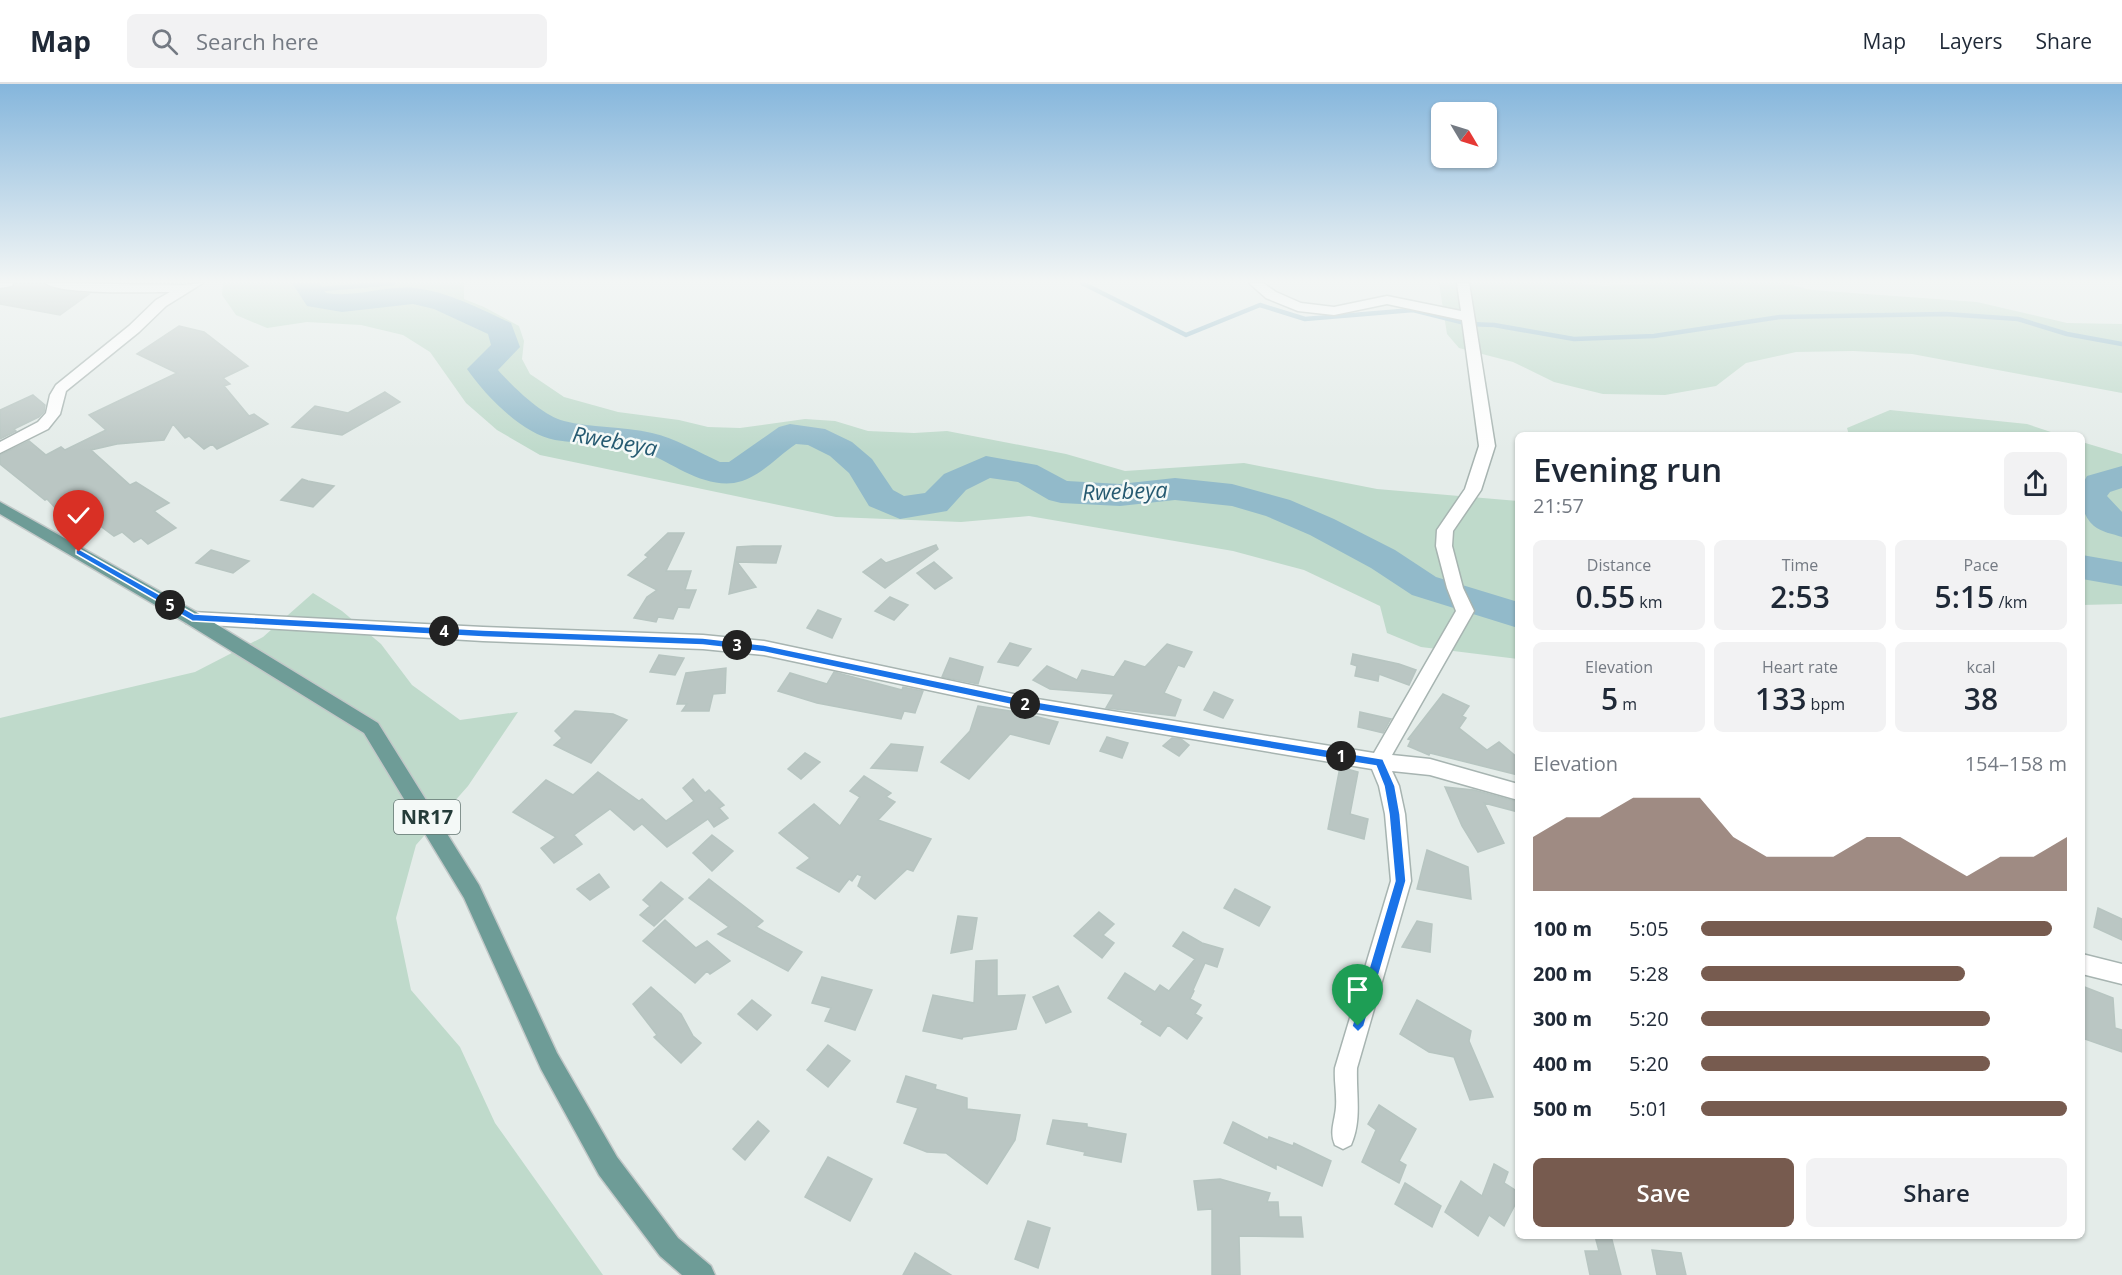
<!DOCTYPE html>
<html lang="en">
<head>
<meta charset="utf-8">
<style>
	body { margin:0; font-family:"Open Sans",sans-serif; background:#f2f2f3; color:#1f2937; height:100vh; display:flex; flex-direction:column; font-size:22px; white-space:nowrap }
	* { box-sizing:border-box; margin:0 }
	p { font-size:20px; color:#747a83 }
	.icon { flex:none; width:33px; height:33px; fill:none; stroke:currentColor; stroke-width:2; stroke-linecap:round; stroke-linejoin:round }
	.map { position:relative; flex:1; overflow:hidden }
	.sheet { position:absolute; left:1515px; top:348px; width:570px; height:807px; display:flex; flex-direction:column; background:#fff; border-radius:9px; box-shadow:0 2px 4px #0004 }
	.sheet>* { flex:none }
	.needle { width:39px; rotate:128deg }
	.buttons { position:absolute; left:1431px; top:18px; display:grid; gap:12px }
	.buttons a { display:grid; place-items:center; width:66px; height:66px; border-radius:9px; background:#fff; box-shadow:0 2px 4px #0004; font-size:30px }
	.pin { position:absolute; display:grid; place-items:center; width:51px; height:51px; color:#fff; margin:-62px -26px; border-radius:50% 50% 50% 0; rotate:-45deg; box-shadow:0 0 6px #0007 }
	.pin .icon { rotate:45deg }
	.km { position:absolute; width:30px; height:30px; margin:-15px; border-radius:50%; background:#222; color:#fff; font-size:16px; line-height:30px; text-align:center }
	.round { display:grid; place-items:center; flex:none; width:63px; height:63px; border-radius:9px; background:#f2f2f3 }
	.overview { display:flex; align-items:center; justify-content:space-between; height:102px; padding:0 18px }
	h1 { font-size:33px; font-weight:600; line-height:45px }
	.stats { display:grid; grid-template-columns:repeat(3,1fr); gap:9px; height:102px; padding:6px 18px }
	.stats div { display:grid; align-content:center; border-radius:9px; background:#f2f2f3; text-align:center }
	.stats b { font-size:30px; font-weight:600 }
	.stats small { font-size:16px; font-weight:400 }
	.stats p { font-size:16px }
	.chart { height:168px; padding:12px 18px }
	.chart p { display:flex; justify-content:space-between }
	.chart svg { width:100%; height:108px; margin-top:6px; fill:#775b4f; opacity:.7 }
	.primary-button { display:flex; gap:12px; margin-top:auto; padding:12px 18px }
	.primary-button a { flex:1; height:69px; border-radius:9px; background:#775b4f; color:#fff; font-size:24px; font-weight:600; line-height:69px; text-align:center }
	.primary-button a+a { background:#f2f2f3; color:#1f2937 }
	ul { padding:0 18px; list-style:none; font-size:20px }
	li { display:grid; grid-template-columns:96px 72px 1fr; align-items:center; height:45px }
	li i { height:15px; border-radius:8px; background:#775b4f }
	header { display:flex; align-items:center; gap:36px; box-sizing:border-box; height:84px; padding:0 30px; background:#fff; border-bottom:2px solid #e0e1e3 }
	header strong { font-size:28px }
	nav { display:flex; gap:33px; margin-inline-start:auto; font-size:21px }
	.search { width:420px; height:54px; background:#f2f2f3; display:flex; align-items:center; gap:15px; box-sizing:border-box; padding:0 21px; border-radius:9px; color:#747a83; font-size:22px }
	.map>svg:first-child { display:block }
</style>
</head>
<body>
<header>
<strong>Map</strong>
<div class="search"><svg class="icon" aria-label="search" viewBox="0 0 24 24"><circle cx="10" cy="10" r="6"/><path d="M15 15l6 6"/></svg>Search here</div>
<nav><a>Map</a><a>Layers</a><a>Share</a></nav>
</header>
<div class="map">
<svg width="2122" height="1191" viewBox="0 0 2122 1191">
	<rect width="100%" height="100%" fill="#e4ece9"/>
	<path fill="#bfdacb" d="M223,199h244l-3,2v14l20,8 35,19 5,15 -2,18 8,15 34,23 54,15 61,8 29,7 32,1 65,-9 30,2 33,10 46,2 33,-2 119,23 59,17 119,-8 133,26 141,12v158l-97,-12 -34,-14 -7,-27 -76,-36 -71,-19 -204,-35 -68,6 -125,-5 -296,-62 -43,-25 -31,-27 -36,-51 -27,-17 -42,-10 -54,-3 -40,6 -31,-13 -14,-20z
		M1439,199h142l23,3 51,-3h128l29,7 165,12 90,21 55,1v69l-210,-39 -59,-3 -57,1 -50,11 -30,23 -51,9 -62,-1 -49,-12 -41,-20 -54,-14 -12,-14z
		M1890,326l137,14 33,11h-211l-2,-7z
		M2082,358l40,12v150l-40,1z
		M313,509l29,18 39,33 31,41 48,35 58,-8 -50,74 -52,59 -20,73 15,72 49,57 35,76 108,152h-603v-557l195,-46 68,-35z"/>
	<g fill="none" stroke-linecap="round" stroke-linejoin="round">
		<path stroke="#92baca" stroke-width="4.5" d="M1082,199l104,52 74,-30 45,14 108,-9 56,14 25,1 80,14 80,-3 126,-19 165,-3 73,5 49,15 55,10
			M311,206l82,-7"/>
		<path fill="#92baca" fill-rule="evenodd" d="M292,199h27l7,10c31,5 60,-8 89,-5 34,4 65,21 96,35l9,24 -22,23c14,16 45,46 66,51 26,7 59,5 88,12 23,5 46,19 68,29h9l50,-35 11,-3 35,5 27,13 20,17 21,31 11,6 21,-3 19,-19 42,-18 51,9 30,16 53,3 55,-6 57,6 58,16 44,19 61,31 41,27 82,25v26l-106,-33 -41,-27 -61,-33 -44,-19 -34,-10 -57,-6 -55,6 -59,-3 -12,-3 -31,-18 -28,-4 -24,12 -19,21 -47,8 -31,-13 -20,-33 -19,-17 -22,-11 -12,-1c-20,13 -37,35 -62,39 -32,4 -60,-19 -89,-31 -28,-11 -61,-7 -90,-12 -33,-6 -70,-45 -88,-71l24,-24 -3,-11 -54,-25 -21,-5 -71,8 -35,-6z
			M2122,382v22l-12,4 -3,4 15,16v25c-9,-3 -21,-5 -28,-11 -14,-12 -17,-35 -7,-50z
			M2082,471l40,7v24l-40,-7z"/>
	</g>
	<path fill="#bac6c3" stroke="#b7c5c1" stroke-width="1.5" d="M15,199h29l9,6 36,5 -29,21 -60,-11v-14l12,-2z
		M179,242l25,6 44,34 -25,12 7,6 -6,2 25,30 5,-2 14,10 -51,25 -5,-5 -8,5 -15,-13 -4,2 -12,-14 -9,16 -47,4 -26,6 39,35 6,-3 33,21 -15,8 22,17 -28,16 -7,-6 -7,4 -12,-10 -8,4 -38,-28 -14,7 -15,-16 -2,1 -45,-36v-9l29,-14 17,14 15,-8 4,3 41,-20 -17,-15 88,-42 -40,-19z
		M385,308l15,10 -58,33 -50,-8 23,-21 33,7z
		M33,311l12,10 -1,7 -5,5 -25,12 2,2 -16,8v-29z
		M302,395l6,2 26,5 -21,21 -32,-7z
		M668,449h16l-18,38h25l-6,19h11l-7,18 -11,-1 -5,12 -15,-2 -2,5 -22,-4 13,-21 10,-7 -29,-15 20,-18 -3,-2z
		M936,461l2,4 -53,39 -22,-16 18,-13 5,4z
		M753,462h28l-5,17 -39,-1 19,25 -27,7 8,-47z
		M211,466l38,11 -16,12 -37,-10z
		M934,478l18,16 -17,11 -18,-16z
		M890,513l18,8 -14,15 -19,-9z
		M818,526l23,9 -9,19 -25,-10z
		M1010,559l21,6 -13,17 -20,-4z
		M1167,560l25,8 -8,15 -6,-2 -14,28 17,7 -6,16 -69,-8 8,-14 -64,-5 -17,-9 14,-14 30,14 5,-10 32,7 11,-16 20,6z
		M1353,570l46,10 17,6 -7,15 -30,-11 -1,7 -23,-5 2,-10 -6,-2z
		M659,571l25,3 -9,17 -25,-3z
		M950,574l33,9 -5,17 -36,-7z
		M726,584l-1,25 -12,1 -4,17h-27l5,-7h-10l9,-31z
		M834,588l68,18 1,-3 20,4 -8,22 -11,-2 -3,8 -84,-16 -39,-12 12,-18 37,11z
		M1214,608l19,8 -10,18 -19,-8z
		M1443,610l26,12 -7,10 4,2 -7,10 28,22 12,-8 19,16v17l-88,-22 -1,2 -21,-9 3,-6 -3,-1z
		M978,622l44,7 36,9 -9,22 -39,-10 -41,45 -28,-17 29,-31z
		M575,627l38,3 14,6 -36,43 -37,-18 8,-7 -7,-7z
		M1360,628l31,7 -1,1 -7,13 -25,-6z
		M1107,653l21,6 -6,15 -22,-7z
		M1172,654l9,1 8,6 -10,11 -16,-10z
		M891,660l32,3 -6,24 -46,-3z
		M805,669l15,9 -19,17 -13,-10z
		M1340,683l18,5 -8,42 18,5 -4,20 -36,-10z
		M598,688l41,29 3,-2 24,22 28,-20 -11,-13 10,-9 12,14 4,-3 15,15 -5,3 9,10 -14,9 -6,-8 -41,28 -25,-23 -8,6 -24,-21 -36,26 8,9 -28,19 -13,-15 15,-11 -43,-25 33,-32 27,15z
		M864,692l27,17 -5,4 9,5 -17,18 53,19 -18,32 -6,-2 -32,30 -17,-13 4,-10 -5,-2 -5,7 -3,-2 -10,13 -42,-24 13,-10 -31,-25 35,-29 26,22 20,-29 -10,-6z
		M1445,703l29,3 44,12v10l-34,-9 20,40 -26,9 -16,-26z
		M712,751l21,16 -21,20 -19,-18z
		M1427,766l41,17 3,32 -54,-10z
		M599,790l10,13 -19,13 -13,-11z
		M709,795l54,42 -7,6 46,25 -14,19 -70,-37 11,-7 -40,-29z
		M661,798l22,17 -29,27 -14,-11 10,-9 -7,-6z
		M1235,805l35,18 -11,19 -35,-18z
		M2098,824l24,11v21l-28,-13z
		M1099,828l15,12 -11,11 11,8 -12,15 -28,-22z
		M958,832l19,2 -5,31 -21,4z
		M665,836l31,28 11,-7 23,20 -20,13 -3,-3 -12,12 -52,-42z
		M1417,837l15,3 -2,28 -28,-5z
		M1183,848l19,11 21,6 -6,18 -12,-4 -12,27 1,1 -4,8 11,6 -6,9 7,4 -15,21 -19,-14 -8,11 -19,-12 2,-3 -35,-23 17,-25 30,19 5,-7 9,6 26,-32 -22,-13z
		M997,876v36l28,-1 -9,34 -53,8 -1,2 -39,-8 10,-36 41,8 2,-42z
		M822,893l50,13 -17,40 -30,-9 6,-13 -19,-5z
		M1058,902l13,26 -25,11 -13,-26z
		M2082,902l31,12 2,30 7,2v22l-40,-14z
		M651,903l30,27 12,22 8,7 -20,20 -27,-26 3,-2 -24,-31z
		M752,916l19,15 -14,15 -19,-16z
		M1417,916l54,31 -2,10 24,56 -23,3 -16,-43 -25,-5 -29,-18z
		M828,961l22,16 -22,26 -21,-17z
		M906,992l30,9 -1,4 32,9v11l53,6 -5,25 -28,44 -41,-31 -19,-1 -23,-9 14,-35 -21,-6z
		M1379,1021l37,24 -17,32 7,4 -7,18 -37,-21 14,-32 -8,-6z
		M1053,1036l34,4v3l39,7 -5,28 -37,-7 1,-3 -38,-8z
		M758,1037l11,10 -24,29 -12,-11z
		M1233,1038l35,18 1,-3 24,9 1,-3 37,18 -9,25 -46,-22v5l-52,-26z
		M828,1073l44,22 -22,42 -45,-24z
		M1494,1080l14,8 -4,11 14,9v7l-14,27 -15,-11 -11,21 -33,-24 16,-31 21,15z
		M1220,1095l50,14 -3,9h11l1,15h22l2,20 -64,-1 1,39h-28v-66l-14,1 -4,-29z
		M1405,1099l36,23 -9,21 -37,-23z
		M1028,1137l22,7 -12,40 -23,-9z
		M1595,1152h16l10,39h-31l-5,-24h14z
		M1652,1166l29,3 5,22h-29z
		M915,1169l36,22h-48z"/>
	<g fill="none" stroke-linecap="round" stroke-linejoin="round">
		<defs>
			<path id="street" d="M0,199h13l-1,3 -12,2z
				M46,199l138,2 19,-2 -37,23 -27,26 -73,59 -6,23 -12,15 -48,24v-11l38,-20 8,-9 4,-18 6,-10 73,-59 27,-26 14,-8c-21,0 -113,3 -124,-9z
				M1249,199h14l13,9 25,11 33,4 53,-11 74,15 -4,-28h12l26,163 -14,44 -28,41 -1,15 11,42 11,23 -82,144 38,4 88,25v16l-88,-25 -38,-4 7,15 6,28 6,67 -54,187c-1,27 5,52 -6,77l-8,4 -8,-4c-6,-13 0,-24 1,-38 1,-13 -2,-26 -1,-39l56,-187 -6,-67 -6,-28 -7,-17 -335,-56 -273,-58 -61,-6 -220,-8 -291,-17 -6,-1 -3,-5 3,-5 6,-1 291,15 220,8 61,6 273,58 337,54 82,-142 -9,-23 -11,-42 1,-16 28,-41 14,-43 -17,-126 -75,-16 -53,11 -36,-4 -32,-13z
				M2082,870l40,10v20l-40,-10z"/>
			<path id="primary" d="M0,418l198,111 180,110 101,162 78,168 60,104 61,81 33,28 4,9h-33l-22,-19 -61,-81 -58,-106 -77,-171 -100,-165 -178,-110 -186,-109z"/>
		</defs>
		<use href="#street" stroke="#a7b4b1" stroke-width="3"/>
		<use href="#primary" stroke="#c2c8c8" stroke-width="3"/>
		<use href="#street" fill="#fff" fill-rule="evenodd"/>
		<use href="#primary" fill="#6e9c97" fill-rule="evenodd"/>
	</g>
	<linearGradient id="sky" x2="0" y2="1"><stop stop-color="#85b6dc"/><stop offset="0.54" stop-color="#f3f6f5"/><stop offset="1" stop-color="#f3f6f5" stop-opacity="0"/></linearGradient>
	<rect width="2122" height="366" fill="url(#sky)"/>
	<path fill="#1a73e8" stroke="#fff" stroke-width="1.5" d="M79,465l115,65 289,16 220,8 61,7 273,57 346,57 12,27 5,28 6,67 -42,145 -6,6 -6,-6 43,-145 -6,-67 -5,-28 -8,-20 -339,-56 -273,-58 -61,-7 -220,-8 -291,-16 -116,-67v-4z"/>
	<g text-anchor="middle" stroke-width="5" stroke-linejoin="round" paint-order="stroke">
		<rect fill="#f4f9f7" stroke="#637572" stroke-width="1.5" x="394" y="716" width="66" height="34" rx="4.5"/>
		<g font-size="20" font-weight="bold" fill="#253c39">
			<text x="427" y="740">NR17</text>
		</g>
		<g font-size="22" font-style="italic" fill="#265a71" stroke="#f4f9f7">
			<text transform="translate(615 357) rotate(10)" y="8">Rwebeya</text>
			<text transform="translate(1125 407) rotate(-2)" y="8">Rwebeya</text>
		</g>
	</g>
</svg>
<div class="buttons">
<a><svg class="needle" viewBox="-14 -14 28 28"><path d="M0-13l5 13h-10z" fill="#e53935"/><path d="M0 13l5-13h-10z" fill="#747a83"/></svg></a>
</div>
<div class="pin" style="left:1358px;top:942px;background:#1e9e55"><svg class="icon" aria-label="arrive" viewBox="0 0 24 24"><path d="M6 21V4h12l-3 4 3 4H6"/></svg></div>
<div class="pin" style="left:79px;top:468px;background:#d93025"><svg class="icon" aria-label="check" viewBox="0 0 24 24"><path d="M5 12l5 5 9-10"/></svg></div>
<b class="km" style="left:1341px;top:672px">1</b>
<b class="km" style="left:1025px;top:620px">2</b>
<b class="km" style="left:737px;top:561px">3</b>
<b class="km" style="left:444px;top:547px">4</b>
<b class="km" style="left:170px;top:521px">5</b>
<section class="sheet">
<div class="overview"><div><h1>Evening run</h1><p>21:57</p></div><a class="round"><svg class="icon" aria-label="share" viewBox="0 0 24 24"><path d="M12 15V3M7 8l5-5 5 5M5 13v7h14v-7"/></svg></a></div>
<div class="stats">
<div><p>Distance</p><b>0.55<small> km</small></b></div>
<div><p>Time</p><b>2:53</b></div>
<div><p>Pace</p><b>5:15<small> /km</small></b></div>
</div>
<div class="stats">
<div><p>Elevation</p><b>5<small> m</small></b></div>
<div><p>Heart rate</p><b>133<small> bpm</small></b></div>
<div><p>kcal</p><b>38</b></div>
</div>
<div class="chart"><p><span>Elevation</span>154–158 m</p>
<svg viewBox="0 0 160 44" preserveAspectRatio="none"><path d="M0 44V22L10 14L20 14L30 6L40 6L50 6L60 22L70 30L80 30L90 30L100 22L110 22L120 30L130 38L140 30L150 30L160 22V44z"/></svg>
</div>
<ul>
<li><b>100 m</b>5:05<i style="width:96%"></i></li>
<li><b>200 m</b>5:28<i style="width:72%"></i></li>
<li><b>300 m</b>5:20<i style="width:79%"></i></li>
<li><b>400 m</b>5:20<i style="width:79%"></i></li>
<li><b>500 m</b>5:01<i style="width:100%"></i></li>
</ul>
<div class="primary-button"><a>Save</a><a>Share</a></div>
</section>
</div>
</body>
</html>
